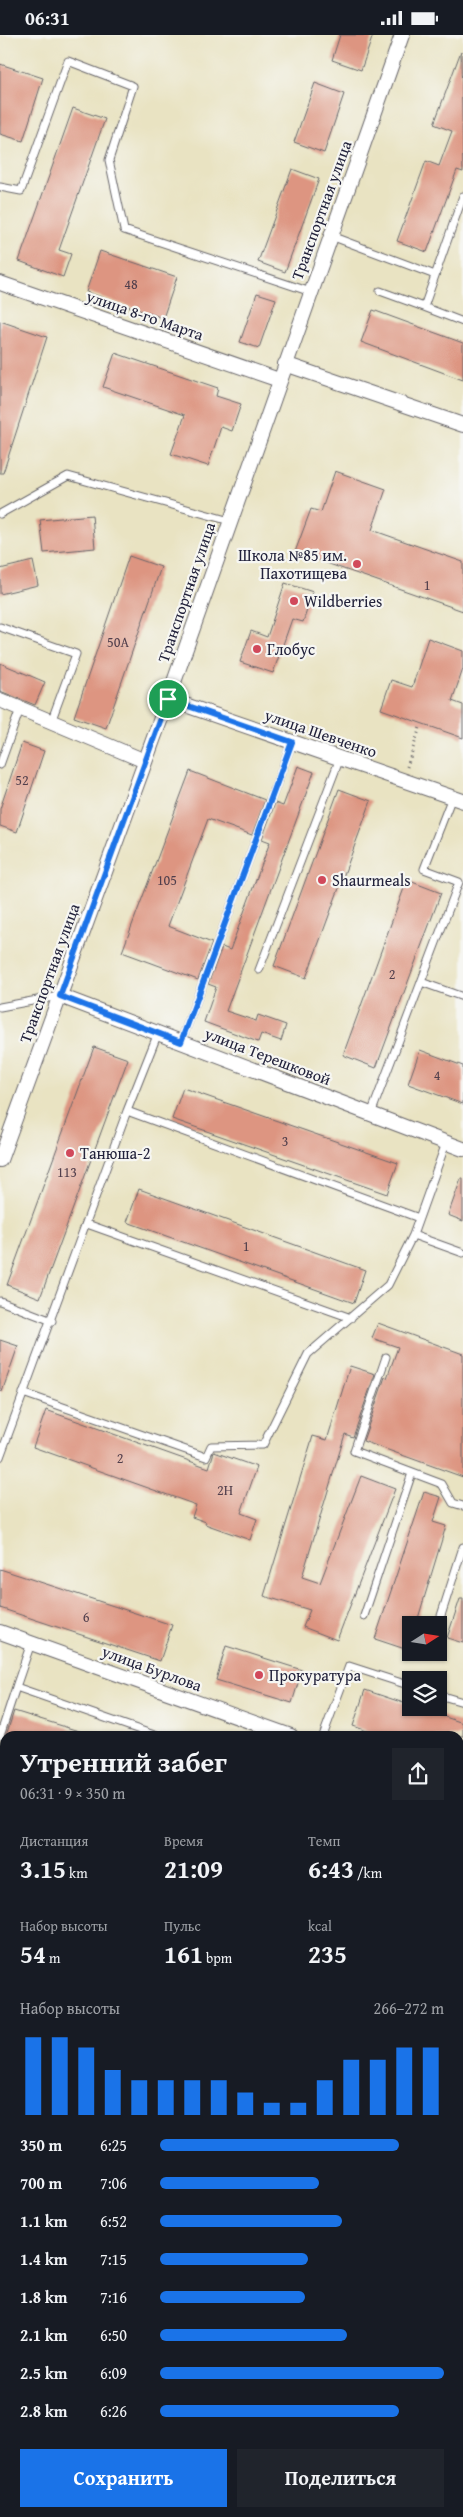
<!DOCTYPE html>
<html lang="ru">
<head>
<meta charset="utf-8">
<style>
	body { margin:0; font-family:"Gentium Book Plus",serif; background:#20242c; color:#f1f3f6; height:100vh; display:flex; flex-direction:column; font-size:19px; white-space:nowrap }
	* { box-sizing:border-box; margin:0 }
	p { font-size:16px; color:#9ea1a6 }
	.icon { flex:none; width:28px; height:28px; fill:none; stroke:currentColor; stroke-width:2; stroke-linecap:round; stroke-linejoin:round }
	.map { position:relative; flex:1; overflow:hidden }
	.side { position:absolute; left:0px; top:1696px; width:464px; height:786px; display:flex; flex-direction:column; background:#171b24; border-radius:15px 15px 0 0; box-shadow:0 1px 4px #0004 }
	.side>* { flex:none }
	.needle { width:32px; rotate:78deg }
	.fabs { position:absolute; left:402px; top:1581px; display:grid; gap:10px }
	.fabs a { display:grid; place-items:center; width:45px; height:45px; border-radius:0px; background:#171b24; box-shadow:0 1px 4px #0004; font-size:25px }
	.pin { position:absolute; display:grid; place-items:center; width:42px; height:42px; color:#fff; margin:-21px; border:2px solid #fff; border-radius:50%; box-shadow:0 1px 5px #0007 }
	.round { display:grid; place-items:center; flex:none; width:52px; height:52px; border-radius:0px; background:#20242c }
	.overview { display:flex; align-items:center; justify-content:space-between; height:85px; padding:0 20px }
	h1 { font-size:28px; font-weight:800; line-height:38px }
	.stats { display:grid; grid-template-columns:repeat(3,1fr); gap:8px; height:85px; padding:5px 20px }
	.stats div { display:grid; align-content:center }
	.stats b { font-size:25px; font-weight:800 }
	.stats small { font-size:14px; font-weight:400 }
	.stats p { font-size:14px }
	.chart { height:140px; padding:10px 20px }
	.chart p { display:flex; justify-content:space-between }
	.chart svg { width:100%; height:90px; margin-top:5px; stroke:#1a73e8; stroke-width:6 }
	.button { display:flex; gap:10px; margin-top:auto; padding:10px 20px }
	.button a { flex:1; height:58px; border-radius:0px; background:#1a73e8; color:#fff; font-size:20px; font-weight:800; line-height:58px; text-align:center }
	.button a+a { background:#20242c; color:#f1f3f6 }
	ul { padding:0 20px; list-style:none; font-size:16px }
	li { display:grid; grid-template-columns:80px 60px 1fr; align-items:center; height:38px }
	li i { height:12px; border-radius:6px; background:#1a73e8 }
	.status { display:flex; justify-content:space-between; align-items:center; height:35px; padding:0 25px; background:#171b24; direction:ltr }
	.status svg { height:14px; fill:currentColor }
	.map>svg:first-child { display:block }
</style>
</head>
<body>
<div class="status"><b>06:31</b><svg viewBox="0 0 49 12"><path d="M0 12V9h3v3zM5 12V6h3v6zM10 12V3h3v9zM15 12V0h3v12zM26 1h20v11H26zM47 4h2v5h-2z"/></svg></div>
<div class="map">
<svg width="463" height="2482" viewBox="0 0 463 2482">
	<rect width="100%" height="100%" fill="#f6f6f2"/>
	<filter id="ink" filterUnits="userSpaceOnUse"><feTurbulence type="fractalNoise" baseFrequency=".02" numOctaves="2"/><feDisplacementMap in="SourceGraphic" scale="10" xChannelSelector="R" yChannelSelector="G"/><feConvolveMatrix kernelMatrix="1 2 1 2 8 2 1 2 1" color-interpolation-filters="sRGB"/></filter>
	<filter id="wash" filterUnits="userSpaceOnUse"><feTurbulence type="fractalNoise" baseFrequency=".0096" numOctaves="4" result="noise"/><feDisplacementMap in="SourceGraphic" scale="20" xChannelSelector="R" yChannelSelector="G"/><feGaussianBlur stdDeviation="1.12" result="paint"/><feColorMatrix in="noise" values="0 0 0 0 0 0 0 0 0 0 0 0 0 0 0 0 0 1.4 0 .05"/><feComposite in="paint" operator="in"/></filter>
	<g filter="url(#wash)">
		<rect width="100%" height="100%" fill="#e9e3c2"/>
		<path fill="#99cc7c" stroke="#5e775c" d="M0,1921l5,6v234l-5,2z"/>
		<path fill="#7ab06c" stroke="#4e6954" d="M0,2386l5,3v61l-5,16z"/>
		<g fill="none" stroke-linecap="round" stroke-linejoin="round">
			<path stroke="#57b7d6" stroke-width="5" d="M0,2096l5,1"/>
		</g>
		<g id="blocks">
			<path fill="#dd9581" d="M340,0h33l-12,35 -29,-10z
				M461,16l2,121 -6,-2 -30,82 -30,-11 29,-80 13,5 13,-35 -18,-7z
				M0,29l43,14 -20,63 -23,-7z
				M315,48l29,11 -20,59 -30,-11z
				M73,73l32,11 -46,131 12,4 -8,23 -44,-16z
				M292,134l27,10 -34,93 -27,-10z
				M100,216l77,26 -14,41 -77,-26z
				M257,258l19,6 -17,49 -19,-6z
				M373,275l90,33v37l-102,-38z
				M0,286l47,16 -44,136h-3z
				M115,318l103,35 -2,8 25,8 -9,27 -11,-4 -13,39 -37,-12 14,-39 -82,-28z
				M335,436l51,18 -14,41 91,32v49l-168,-59 16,-43 10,3z
				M92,480l3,33 -51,5 -4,-33z
				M129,521l32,11 -55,161 -32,-11z
				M33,526l5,24 -38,9v-25z
				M285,548l28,9 -10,30 -11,-3 -19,54 -33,-11 11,-31 16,6z
				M428,603l35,13v18l-11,32 11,4v33l-82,-29 10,-29 21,7z
				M0,628l45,19 -10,23 -35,-14z
				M22,708l22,8 -27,81 -17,-6v-17z
				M298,731l16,6 -88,239 30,10 2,-6 28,10 -5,16 -20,-7 -3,8 -54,-20 12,-35 -8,-3 14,-37 8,3 40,-108 -8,-3 13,-36 8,3z
				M190,736l75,29 -13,35 -44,-16 -40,107 44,17 -14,37 -76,-28z
				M339,754l32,12 -65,177 -32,-12z
				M407,845l34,13 -65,175 -33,-13z
				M94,1012l34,12 -88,239 -33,-13z
				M420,1015l43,16v38l-55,-20z
				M183,1053l215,75 -11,31 -215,-75z
				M461,1144h2v42l-15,-6z
				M139,1154l226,81 -11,33 -227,-81z
				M378,1288l85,31v123l-100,-36 22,-64 2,1 11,-31 -26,-9z
				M0,1305l18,6 -16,46 -2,-1z
				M350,1331l25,8 -22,63 -8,-3 -43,143 18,6 41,-107 34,13 -58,151 -34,-13 7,-17 -46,-14 49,-160 14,4z
				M46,1375l163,58 5,-16 43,15 -16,46 16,6 -7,21 -45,-16 1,-2 -14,-5 4,-12 -163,-58z
				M424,1457l17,5 -8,25 13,4 -30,99h-5v15l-3,10 -33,-11z
				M0,1534l172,56 -12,36 -160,-53z
				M460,1564h3v44l-16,-5z
				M226,1611l76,24 -10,33 -76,-23z
				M365,1655l98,33v13h-81l-29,-10z
				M14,1676l71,22v3h-79z"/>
		</g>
	</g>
	<g filter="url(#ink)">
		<use href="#blocks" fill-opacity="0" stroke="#68666a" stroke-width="1"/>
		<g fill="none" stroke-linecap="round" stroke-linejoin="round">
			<defs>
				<path id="lane" d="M0,152l21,4 47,-130 65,25 -24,74 15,70 187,62
					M463,161l-39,111 39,15
					M331,201l104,39
					M380,256l44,16
					M0,479l68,-38 162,45
					M0,592l76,27 -25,68
					M0,730l20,-56
					M259,935l81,-212
					M421,947l42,15
					M0,972l59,-11
					M158,998l-31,78 292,107
					M181,1007l111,-300
					M371,1079l88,-232 -35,-13 28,-72
					M446,1108l-33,92 50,18
					M87,1189l264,94
					M0,1266l52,20
					M386,1322l-32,94 88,33 11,19 10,3
					M23,1358l183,64 5,-11 52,-1 45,-91 80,-69 25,-50
					M0,1422l127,-346
					M364,1581l48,-143
					M438,1590l25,-78
					M31,1608l-15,44 141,49
					M439,1660l24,7
					M0,1701l16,-49
					M323,1701l26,-70 62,20
					M0,1789l5,6
					M459,1821l4,-12
					M0,2366l5,4
					M261,2482l2,-4"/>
				<path id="street" d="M0,248l279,97
					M285,329l178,61
					M168,664l295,102
					M0,665l145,61
					M60,961l403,153
					M0,1125l168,-461 234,-664
					M0,1597l291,104
					M459,1761l4,1
					M0,1891l5,6
					M459,2061l4,-12
					M459,2429l4,2
					M313,2482l1,-4"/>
			</defs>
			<use href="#lane" stroke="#68666a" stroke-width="9"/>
			<use href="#street" stroke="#68666a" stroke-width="16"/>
			<path stroke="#68666a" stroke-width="3" stroke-dasharray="1 4" stroke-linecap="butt" d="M407,732l13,-40"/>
			<use href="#lane" stroke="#fff" stroke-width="7"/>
			<use href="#street" stroke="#fff" stroke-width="14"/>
		</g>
	</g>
	<g fill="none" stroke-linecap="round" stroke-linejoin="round" filter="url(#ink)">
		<defs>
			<path id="route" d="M168,664l124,43 -111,300 -121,-46z"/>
		</defs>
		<use href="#route" stroke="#fff" stroke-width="10"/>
		<use href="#route" stroke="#1a73e8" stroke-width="6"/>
	</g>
	<g fill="#d1495b" stroke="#f6f6f2" stroke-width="2">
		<circle cx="357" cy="529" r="5"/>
		<circle cx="294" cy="566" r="5"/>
		<circle cx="257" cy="614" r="5"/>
		<circle cx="322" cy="845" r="5"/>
		<circle cx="70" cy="1118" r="5"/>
		<circle cx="259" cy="1640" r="5"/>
	</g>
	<g text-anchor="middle" stroke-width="4.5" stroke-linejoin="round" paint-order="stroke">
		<g font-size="14" fill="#513f4c">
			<text x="131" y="254">48</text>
			<text x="427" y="555">1</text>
			<text x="118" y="612">50А</text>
			<text x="22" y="750">52</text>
			<text x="167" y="850">105</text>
			<text x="392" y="944">2</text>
			<text x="437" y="1045">4</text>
			<text x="285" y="1111">3</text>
			<text x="67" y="1142">113</text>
			<text x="246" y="1216">1</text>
			<text x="120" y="1428">2</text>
			<text x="225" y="1460">2Н</text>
			<text x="86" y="1587">6</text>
		</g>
		<g font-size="16" fill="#22223b" stroke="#f6f6f2">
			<text transform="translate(321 175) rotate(-70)" y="6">Транспортная улица</text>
			<text transform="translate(145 280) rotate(19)" y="6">улица 8-го Марта</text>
			<text transform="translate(186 557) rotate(-71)" y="6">Транспортная улица</text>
			<text transform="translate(321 698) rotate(19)" y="6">улица Шевченко</text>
			<text transform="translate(49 938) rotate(-70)" y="6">Транспортная улица</text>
			<text transform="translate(268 1021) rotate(21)" y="6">улица Терешковой</text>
			<text transform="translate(152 1633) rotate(20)" y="6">улица Бурлова</text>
		</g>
		<g font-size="16" fill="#22223b" stroke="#f6f6f2" text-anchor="start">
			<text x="347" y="526" text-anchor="end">Школа №85 им.<tspan x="347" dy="18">Пахотищева</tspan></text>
			<text x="304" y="572">Wildberries</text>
			<text x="267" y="620">Глобус</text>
			<text x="332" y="851">Shaurmeals</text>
			<text x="80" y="1124">Танюша-2</text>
			<text x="269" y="1646">Прокуратура</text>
		</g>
	</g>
</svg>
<div class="fabs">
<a><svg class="needle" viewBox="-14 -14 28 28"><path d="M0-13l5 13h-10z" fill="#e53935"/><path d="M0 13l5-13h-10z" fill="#9ea1a6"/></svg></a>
<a><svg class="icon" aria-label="layers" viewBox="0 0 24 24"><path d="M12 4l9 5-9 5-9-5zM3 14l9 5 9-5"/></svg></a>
</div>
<div class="pin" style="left:168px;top:664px;background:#1e9e55"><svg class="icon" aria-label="arrive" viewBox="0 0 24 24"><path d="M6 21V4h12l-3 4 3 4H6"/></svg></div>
<section class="side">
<div class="overview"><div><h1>Утренний забег</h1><p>06:31 · 9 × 350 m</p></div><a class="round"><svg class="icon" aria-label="share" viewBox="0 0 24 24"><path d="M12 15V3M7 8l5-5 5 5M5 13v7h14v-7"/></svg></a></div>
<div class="stats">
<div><p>Дистанция</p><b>3.15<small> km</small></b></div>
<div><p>Время</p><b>21:09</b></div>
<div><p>Темп</p><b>6:43<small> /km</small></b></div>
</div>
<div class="stats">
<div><p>Набор высоты</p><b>54<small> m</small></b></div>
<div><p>Пульс</p><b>161<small> bpm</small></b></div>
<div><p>kcal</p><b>235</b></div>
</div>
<div class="chart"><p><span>Набор высоты</span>266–272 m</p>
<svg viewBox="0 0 160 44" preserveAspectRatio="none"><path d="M5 44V6M15 44V6M25 44V11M35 44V22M45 44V27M55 44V27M65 44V27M75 44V27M85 44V33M95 44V38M105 44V38M115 44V27M125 44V17M135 44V17M145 44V11M155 44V11"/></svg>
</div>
<ul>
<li><b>350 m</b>6:25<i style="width:84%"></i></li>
<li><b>700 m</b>7:06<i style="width:56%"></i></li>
<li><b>1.1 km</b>6:52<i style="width:64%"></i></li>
<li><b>1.4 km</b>7:15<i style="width:52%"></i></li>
<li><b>1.8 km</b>7:16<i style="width:51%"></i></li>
<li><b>2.1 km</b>6:50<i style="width:66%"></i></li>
<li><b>2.5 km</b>6:09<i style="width:100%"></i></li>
<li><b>2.8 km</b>6:26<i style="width:84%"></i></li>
</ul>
<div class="button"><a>Сохранить</a><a>Поделиться</a></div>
</section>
</div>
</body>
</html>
